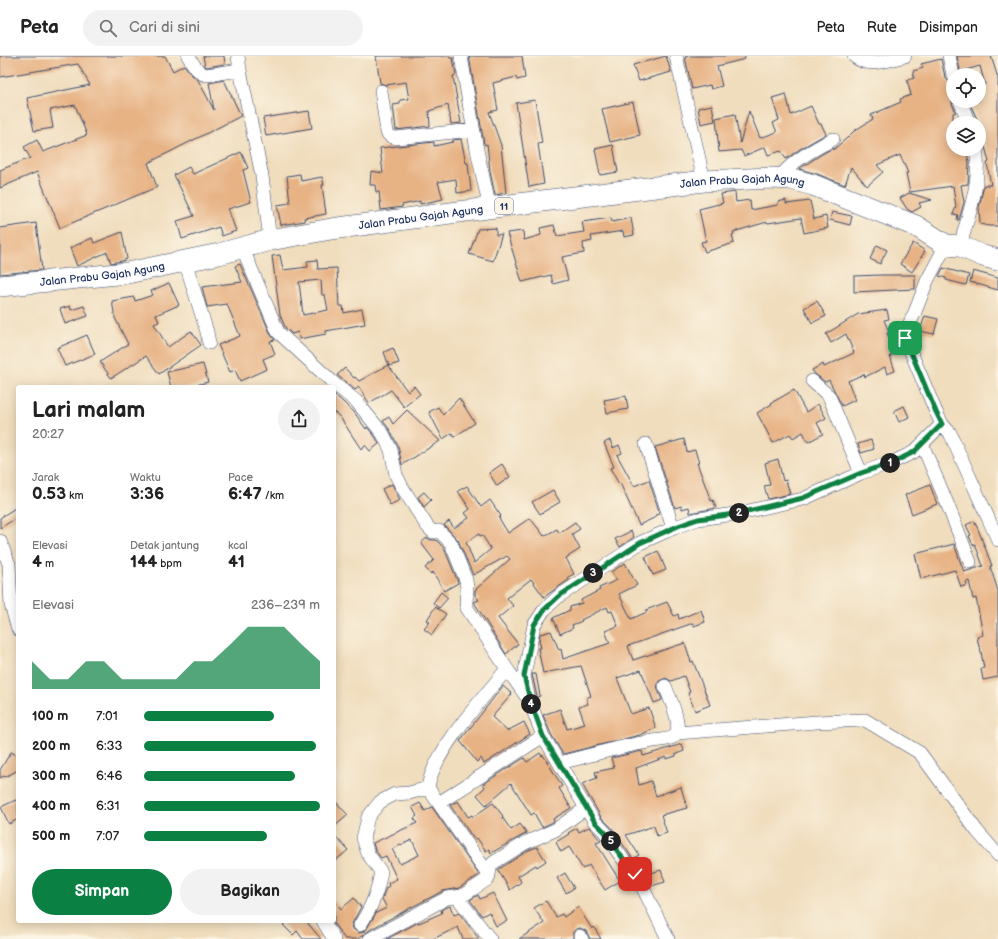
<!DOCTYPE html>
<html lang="id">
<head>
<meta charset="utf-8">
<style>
	body { margin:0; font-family:"Balsamiq Sans",sans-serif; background:#f2f2f2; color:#222; height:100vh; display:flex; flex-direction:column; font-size:15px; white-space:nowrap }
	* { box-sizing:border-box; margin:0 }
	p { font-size:13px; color:#767676 }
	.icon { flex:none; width:22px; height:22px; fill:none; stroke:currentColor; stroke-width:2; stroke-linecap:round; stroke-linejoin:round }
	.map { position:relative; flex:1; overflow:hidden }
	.sheet { position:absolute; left:16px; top:329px; width:320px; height:538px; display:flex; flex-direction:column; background:#fff; border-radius:4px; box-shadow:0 2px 10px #0003 }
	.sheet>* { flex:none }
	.tools { position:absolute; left:946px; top:12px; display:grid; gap:8px }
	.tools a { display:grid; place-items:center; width:40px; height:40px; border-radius:50%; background:#fff; box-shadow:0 2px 10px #0003; font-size:20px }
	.pin { position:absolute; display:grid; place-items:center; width:34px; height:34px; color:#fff; margin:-17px; border-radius:8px; box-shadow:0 2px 6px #0006 }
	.km { position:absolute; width:20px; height:20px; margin:-10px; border-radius:50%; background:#222; color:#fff; font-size:11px; line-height:20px; text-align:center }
	.round { display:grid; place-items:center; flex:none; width:42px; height:42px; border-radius:21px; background:#f2f2f2 }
	.summary { display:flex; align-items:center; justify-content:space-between; height:68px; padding:0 16px }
	h1 { font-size:22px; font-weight:600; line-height:30px }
	.metrics { display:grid; grid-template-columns:repeat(3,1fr); gap:6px; height:68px; padding:4px 16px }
	.metrics div { display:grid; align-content:center }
	.metrics b { font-size:17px; font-weight:600 }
	.metrics small { font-size:11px; font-weight:400 }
	.metrics p { font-size:11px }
	.chart { height:112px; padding:8px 16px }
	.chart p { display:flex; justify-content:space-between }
	.chart svg { width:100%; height:72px; margin-top:4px; fill:#0b8043; opacity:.7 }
	.primary-button { display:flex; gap:8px; margin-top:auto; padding:8px 16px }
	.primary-button a { flex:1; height:46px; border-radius:24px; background:#0b8043; color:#fff; font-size:16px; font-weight:600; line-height:46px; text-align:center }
	.primary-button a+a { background:#f2f2f2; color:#222 }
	ul { padding:0 16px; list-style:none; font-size:13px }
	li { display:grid; grid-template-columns:64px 48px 1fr; align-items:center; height:30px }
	li i { height:10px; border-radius:5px; background:#0b8043 }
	header { display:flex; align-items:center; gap:24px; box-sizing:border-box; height:56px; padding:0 20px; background:#fff; border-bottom:1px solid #e0e0e0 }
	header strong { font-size:19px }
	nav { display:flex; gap:22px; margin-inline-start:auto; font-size:14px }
	.search { width:280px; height:36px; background:#f2f2f2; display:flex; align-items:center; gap:10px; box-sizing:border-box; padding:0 14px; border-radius:22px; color:#767676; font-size:15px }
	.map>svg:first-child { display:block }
</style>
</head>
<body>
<header>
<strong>Peta</strong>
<div class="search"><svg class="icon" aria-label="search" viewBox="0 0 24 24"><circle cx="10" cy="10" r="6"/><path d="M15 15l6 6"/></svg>Cari di sini</div>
<nav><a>Peta</a><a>Rute</a><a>Disimpan</a></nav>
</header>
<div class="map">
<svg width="998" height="883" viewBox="0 0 998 883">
	<rect width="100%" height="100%" fill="#fcf5e5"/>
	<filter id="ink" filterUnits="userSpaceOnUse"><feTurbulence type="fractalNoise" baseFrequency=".025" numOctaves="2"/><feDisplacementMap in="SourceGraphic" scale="8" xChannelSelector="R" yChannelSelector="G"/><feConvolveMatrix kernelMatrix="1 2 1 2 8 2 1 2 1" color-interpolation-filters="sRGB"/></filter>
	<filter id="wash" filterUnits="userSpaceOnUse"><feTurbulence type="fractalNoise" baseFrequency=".012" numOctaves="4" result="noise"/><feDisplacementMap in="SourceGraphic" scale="16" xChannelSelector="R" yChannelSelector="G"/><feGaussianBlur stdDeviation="0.9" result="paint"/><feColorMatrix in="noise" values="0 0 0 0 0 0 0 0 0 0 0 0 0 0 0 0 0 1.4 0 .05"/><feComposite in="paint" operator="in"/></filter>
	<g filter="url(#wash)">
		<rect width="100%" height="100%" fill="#f0ddbd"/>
		<g id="blocks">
			<path fill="#e7b284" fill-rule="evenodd" d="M0,0h165l8,15 11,-6 8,10 6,5 16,30 -5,-27 15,-3 17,36 -93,47 9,24 -97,41 -23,-56 -37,16v-18l30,-12 -6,-11 13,-7 6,12 44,-17 -12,-30 -25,5 3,18 -19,3 -7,-33 63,-13 -12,-21 -78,13z
				M203,0h21l1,8 -18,3 -2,-1z
				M376,0h74v2h3l3,17 -3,1 8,47 -10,1 -3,-19 -19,6 1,15 -34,4 -3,-25 7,-1v-4l9,-1 -3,-17 -20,3 -6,-2z
				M469,0h53l3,22 -8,2 -1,-3 -23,6 5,27 -9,2 12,33 5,48 -11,2 -5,-24 -3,-27 -2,1 -1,-1z
				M666,0l5,16 -32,9 -6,-16z
				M690,0h55v3l-28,7 5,20 -11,3 -1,-4 -18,4 -7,-32z
				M957,0h34l7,22v148h-9l-9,-2 -1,-17 5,-22h7l-4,-22 2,-1 -10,-39 -10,-21 10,-1v-16h6l-5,-19 -18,5 1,4h-2z
				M941,3l4,18 4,5 4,12 -1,10 4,8 -3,1v36h13l3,13 -1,22 -7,1 3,17 -5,18h-2l1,-5 -5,-1 3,-7 -3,-21 -43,6 -4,-19h2l-8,-18 -23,10 6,7 -16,14 -16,-19 -6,18 -28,-11 -18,-5 23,-15 11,-6v2l14,-12 7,-7 19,-12 -2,-4 30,-13 -1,-3 11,-4 -4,-15 7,-2 -1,-7 10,-3 -2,-4z
				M786,38l5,21 20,-9 8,18h2l5,10 -26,15 -14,10 -5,-8 -13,4 -3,-8 -21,9 -3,-6 -22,2 -3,-34 19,-4 5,29 9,-32 11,27 17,-6 -4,-9 6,-3 -7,-22z
				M535,44l7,43 -4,1 6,40 -15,3 -13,-84z
				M633,46l7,33 -30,7 -8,-33z
				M712,49l3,16 -14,3 -3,-16z
				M309,55l3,17 -46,8 -3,-18z
				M461,83l5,24h2l3,28 -14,2 -1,-14 -18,3 5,17 -23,5v-3l-18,4v2l-21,3 -2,-18h-3l-1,-7h-5l1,-14 12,2 -3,-25 54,-6v4l19,-4v-2z
				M613,89l5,27 -18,3 -5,-26z
				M241,96l7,16 -5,2 8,32 -23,7 8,22 -14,5 -3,-9 -37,12 -5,-18 17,-5 -20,-41 15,-8 4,7z
				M300,118l1,7 21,-4 2,8h-2l4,29 -22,4 1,3 -24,4 -4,-20 13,-2 -3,-27z
				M735,136l1,10 14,-2 1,10 27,-5v-3l8,-2v4l24,-3 4,18 12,-3 2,12 -24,5 -3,-15 -33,5 -1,-1 -34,10 1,2 -2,1 2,8 -29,9 -4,-10 5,-1 -7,-32 24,-6 -2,-9z
				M909,137l23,7 -13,3 2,4 -9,5 -5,-3 -7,-11z
				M832,156l20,4 -2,9 -20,-5z
				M611,162l1,4 19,-4 3,17 -10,2 -1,-6 -32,5 1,5 -9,2 1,10 -22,4 6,23 -15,4 -2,-9 -29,7 -15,-49 16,-2 1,9 17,-5 -1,-7 14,-3 3,11 27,-4 -2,-10z
				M36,167l6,47 -42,4v-46z
				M496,172v7l6,-1 -9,27 -24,-7 9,-25z
				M122,176l5,27 -5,2 -11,2 -4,-11 -30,14 -7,-18 22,-10 2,5z
				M913,187l12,8 -13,21 -12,-8z
				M877,189l10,5 -7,14 -10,-5z
				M280,199l3,15 25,-3 -1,-6 10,-1 1,9 19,-1 2,38h4l1,7 18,-4 3,15 -39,7v3l-27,5 -1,-7 -6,2 -7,-7 -5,-12 -8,-59zM321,224l1,15h3l3,15 -25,5 -4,-33z
				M240,208l31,71 4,5 -5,1 5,13 -12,5 4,10 -27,12 -5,-11 -5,2 -12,-27 22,-9 -13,-32 -20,3 -5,-20 40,-5 -7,-16z
				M943,212l26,7 -3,10 -20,-5v-2l-7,-2z
				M973,215l25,7v12l-28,-8z
				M881,219h34v14l-61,3v-16z
				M169,227l10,22 -23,10 3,7 -5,2 14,23 23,-16 10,14 -42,29 -13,-18 -35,22 -11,-16 28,-18 -13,-26 -3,-17 22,-4 1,4 18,-6 -2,-4z
				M817,245l9,15 -14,7 -8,-15z
				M70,250l1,4 13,-4 4,10 -23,8 -5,-15z
				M887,254l2,9 -5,1 5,12 -2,1 8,21 -5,2 5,15 -8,3 -2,-7 -20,10 -1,-3 -16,7 7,19 -13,6 -13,-26 -4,2 -11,-9 -2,-3 11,-6 1,3 30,-14 -8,-19 -15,9 -5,-9 32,-20z
				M925,260l13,3 -4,15 -14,-3z
				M87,279l8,19 -30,12 -8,-18z
				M393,292l6,15 -10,3 -5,-14z
				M203,308l5,18 -20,5h-17l-4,-15z
				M388,309l20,27 6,-6 6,8 -16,13 -13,-17 -22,13 -10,-16 -4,3 -18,-15 8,-7 9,10 1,-1 4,4z
				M794,334l12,22 12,-8 8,14 -9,5 6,11 -15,8 -5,-10 -10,6 -3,-4 -17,9 -16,-30 15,-9 -1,-1z
				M334,338l20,18 12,17 1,-2 9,11 3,6 -9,7 -5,-6 -4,4 -21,-32 -6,-5z
				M626,340l2,13 -21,4 -3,-13z
				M459,342l16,25 -21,14 -2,-4 -9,6 -14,-27 9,-5 5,8z
				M904,350l5,11 -10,5 -5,-11z
				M407,354l33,31 -38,24 -4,-19 -8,-16 -7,-9 6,-4 4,7z
				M684,383l3,13 8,-2 4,13h-2l14,38 2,-1 3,8 -26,5 -1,-6 -7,2 -1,-3 -6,2 -20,-61z
				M610,384l3,8 6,-3 3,8 -5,2 17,31 15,-6 11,34 -5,1 1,2 -17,8 -19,-42 -1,1 -9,-16 4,-1 -10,-24z
				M871,384l3,9 -13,4 -3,-9z
				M778,403l5,22 3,-1 4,14 -22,5 -4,-13 6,-1 -5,-22z
				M502,408l8,13 -13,9 -8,-13z
				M392,428l8,16 -10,5 -8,-16z
				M930,429l7,19 -25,10 -7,-19z
				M467,430l14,21 9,-7 11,16 -2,2 9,15 22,-15 14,18 13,-7 2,4 16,-11 5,7 -8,5 8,15 -14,9 8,16 -6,3 2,2 -26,18 -13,-18 -24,19 6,8 -15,12 20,26 -12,10 -32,-52 5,-2 -4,-5v-5l35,-31 -3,-3 -34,19 -15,-35 -14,-15 5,-4 5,7 15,-10 -4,-5 5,-4 -12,-18zM479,478l1,2 2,-1 9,14 -17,14 -8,-21z
				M553,434l7,12 -20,12 -8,-12z
				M424,436l7,8 -7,7 -6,-10z
				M18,450v11l-18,11v-10z
				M974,465l4,8 14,37h-2l8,25v86l-15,3 -2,-11 3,-1 -4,-21h-1l-2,-10 6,-2 -7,-37 -3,1 -4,-18 -3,1 1,3 -6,2 -6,-17 -34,9 -6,-25 39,-10 10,28 19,-6 -8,-22 -2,1 -4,-9 2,-1 -5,-10z
				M631,475l3,6 -14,10 -5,-8z
				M427,482l4,2h5l8,8 14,34v1l-14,8 -11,-19 -2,2 -6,-6 9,-8 -13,-17z
				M658,495l8,19 -13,5 -8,-18z
				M625,507l12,22 -18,9 12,25 16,-7 -1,-2 21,-8 7,14 4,-2 1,5 22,-9 4,12 -11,4 -1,-3 -65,23 5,14 52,-17 6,19 2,-1 17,44 -15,6 -7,-18 2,-1 -6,-16 -13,5 -5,-3 -7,3 -2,4 1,4 4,11 -8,3 -13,-33 -24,8 14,36 18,-6 7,20 -16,7 -77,19 -12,-20 -8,-19 17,-6 7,20 18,-5 -6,-17 9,-3 -2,-6 5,-2 -10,-30 -38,7 -5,-25h3l-2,-7 1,-7 11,-3 8,19 2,-1 2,10 47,-16 -5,-12 13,-5 -6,-15 -3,1 -2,-5 -26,13 1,1 -10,4 1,3 -13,6 -7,-16 17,-8v-3l12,-4 -1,-3 19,-10 -1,-2 18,-8 -6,-8z
				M441,536l7,6 -9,10 -6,-5z
				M435,551l11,7 -14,21 -8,-6 6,-7 -3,-2z
				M532,618h4l4,22 -3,1z
				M503,630l9,8 -20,23 15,14 17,-9 6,12 -46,30 -3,-6 -4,4 -17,-21z
				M682,688l2,7 -8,3v2l-10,3v-2l-30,11 3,17 12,-4 5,15 25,-9 6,21 -26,7 6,18 -10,3 -3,-10 -28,9 13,20 -6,4 -21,-31 -11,-11 -19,-33 15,-6 -2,-6 19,-4 -3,-10 31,-7 1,5z
				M11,696l7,4v14l-13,7 -1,-1 -4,2v-8z
				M540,697l2,3 1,-1 19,31 -3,2 12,20 -18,11 1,2 -3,2 -9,4 -8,-14 -3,2 -20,-32 -25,22 -9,-10 8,-8 -2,-3 41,-26 3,4z
				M18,743v20l-9,5 -8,-17z
				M334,744l14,15 -14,12z
				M458,745l10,16 4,-2 1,2 20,-14 10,13 -1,1 9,13 9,-6 7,9 -36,20 -2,-4 -3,2 -9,-13 -3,1 -24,-34z
				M420,747l5,8 7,-4 47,68 -20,13 -16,3 -31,16 -41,22 -13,10h-13l-11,-15v-24l7,9 13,-11 7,9 -9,17 1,5 6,4 4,-1 3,-2 10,-17 11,-5 -5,-9 4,-11 3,-2 -1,-3 9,-4 -11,-23 -5,2 -6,-8 -2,-7 44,-20 -3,-5 3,-2 -5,-9zM412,784l7,15 -19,9 -8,-15z
				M589,771l12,14 -5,2 24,38 -15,9 -16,-25 -6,4 -14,-22 -8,5 -5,-10 13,-8 -1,-1 9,-5 2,4z
				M334,779l14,15 -14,12z
				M537,791l9,14 -9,6 -1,-2 -18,11 3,6 -11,8 -12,-20 1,-1 30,-19z
				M661,814l4,12 -14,4 -6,-11z
				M565,817l9,15 -8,5 -9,-15z
				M493,837l14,28 -11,5 -7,-14 -7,4 -12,-16 8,-5 2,4z
				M546,845l10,16 6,-3 2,3 14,-10 14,22 2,-2 7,12h-11l-4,-8 -6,-3 -4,1 -3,3v7h-54l25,-16 -10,-15z
				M450,850l4,9 5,-2 20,26h-16l-5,-12 -25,12h-46l32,-17v1l23,-10 -1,-3z
				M288,865h18l15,18h-18l-6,-8 -4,4 -10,-10z"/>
		</g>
	</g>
	<g filter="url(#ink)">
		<use href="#blocks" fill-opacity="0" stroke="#3b496c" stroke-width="1"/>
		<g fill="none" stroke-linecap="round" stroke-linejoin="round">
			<defs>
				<path id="minor" d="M188,0c5,7 9,17 18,19l34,-5 22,106 8,64
					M238,0l2,14
					M461,0l16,94 13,59
					M676,0l28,125
					M854,0c14,13 34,4 51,0
					M949,0l4,19
					M381,35l6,41c2,4 4,5 9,6l77,-8
					M960,45l9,22
					M779,122c15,-19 33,-27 54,-39
					M960,190c8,-30 22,-65 16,-97
					M242,191l36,85 60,55 18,14 27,33 8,16 5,25 6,12 25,39 6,6 6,-1 12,12 15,37 1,9 -1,14 1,5 40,61 19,27
					M185,205l22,71 2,11
					M812,325l17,15 32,77
					M942,368l8,9 48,107
					M646,388l27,84
					M922,388l25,59 23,59
					M0,485l9,23 2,41 7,24
					M677,677l140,-11 48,-2 55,33 57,78 21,24
					M560,707c31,-8 62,-17 93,-22 7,-1 20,-1 23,-7 6,-10 -7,-38 -11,-48
					M439,747l104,-67
					M586,752l9,14 10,10 7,12 28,38 28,57
					M489,819l1,-7 3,-5 32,-20 30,-13 31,-22 -43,-72 -14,-36 -5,-24 10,-51 10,-15 15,-14 81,-53 38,-17 20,-7 37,-5 68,-15 58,-26 32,-11 21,-10 28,-28 -6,-12 -31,-74 3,-11 7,-15 12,-31 19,-36
					M457,841l33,42
					M323,865l11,18
					M360,869c12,-18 17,-32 21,-53l-13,-18 -5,-16 5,-21 12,-15 15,-8 14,-1 19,-5
					M580,880l2,3
					M370,883l77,-41 15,-2 26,-17 1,-4 -61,-87c4,-35 56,-91 79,-119"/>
				<g id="trunk">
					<path id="s1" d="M0,230l127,-13 92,-19 51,-14 61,-11 187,-25 186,-23 68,-3 19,1 22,6 103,41 30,19 14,1 23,10 15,4"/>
				</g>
			</defs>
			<use href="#minor" stroke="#3b496c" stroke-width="14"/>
			<use href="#trunk" stroke="#3b496c" stroke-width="22"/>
			<use href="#minor" stroke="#fff" stroke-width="13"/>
			<use href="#trunk" stroke="#fff" stroke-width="21"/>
		</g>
	</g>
	<g fill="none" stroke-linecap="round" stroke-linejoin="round" filter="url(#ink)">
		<defs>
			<path id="route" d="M635,818l-23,-30 -7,-12 -10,-10 -52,-86 -13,-36 -6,-24 10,-51 10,-15 15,-14 81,-53 38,-17 20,-7 37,-5 68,-16 58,-25 33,-11 20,-10 28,-28 -6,-12 -31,-74"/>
		</defs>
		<use href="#route" stroke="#fff" stroke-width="8"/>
		<use href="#route" stroke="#0b8043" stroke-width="5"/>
	</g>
	<g text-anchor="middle" stroke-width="4" stroke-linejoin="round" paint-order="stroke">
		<rect fill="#fcf5e5" stroke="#5e6a86" stroke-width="1" x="495" y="142" width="18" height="16" rx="3"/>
		<g font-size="10" font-weight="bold" fill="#1b2f5e">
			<text x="504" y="154">11</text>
		</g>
		<g font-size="11" fill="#1b2f5e" stroke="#fcf5e5">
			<text dy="4" stroke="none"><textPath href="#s1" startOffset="751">Jalan Prabu Gajah Agung</textPath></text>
			<text dy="4" stroke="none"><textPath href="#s1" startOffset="427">Jalan Prabu Gajah Agung</textPath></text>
			<text dy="4" stroke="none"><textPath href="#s1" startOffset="103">Jalan Prabu Gajah Agung</textPath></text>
		</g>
	</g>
</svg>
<div class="tools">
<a><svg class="icon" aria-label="locate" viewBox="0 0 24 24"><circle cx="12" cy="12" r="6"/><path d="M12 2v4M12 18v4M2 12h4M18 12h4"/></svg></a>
<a><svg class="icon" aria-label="layers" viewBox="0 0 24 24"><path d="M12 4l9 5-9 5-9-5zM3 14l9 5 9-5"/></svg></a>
</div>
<div class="pin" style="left:905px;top:282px;background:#1e9e55"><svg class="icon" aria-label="arrive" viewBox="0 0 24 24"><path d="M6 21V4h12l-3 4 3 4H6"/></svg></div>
<div class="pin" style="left:635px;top:818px;background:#d93025"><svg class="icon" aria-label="check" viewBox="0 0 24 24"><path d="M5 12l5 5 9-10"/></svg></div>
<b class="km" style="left:890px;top:407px">1</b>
<b class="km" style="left:739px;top:457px">2</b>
<b class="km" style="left:593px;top:517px">3</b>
<b class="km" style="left:531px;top:648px">4</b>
<b class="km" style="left:611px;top:785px">5</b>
<section class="sheet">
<div class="summary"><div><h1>Lari malam</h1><p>20:27</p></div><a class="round"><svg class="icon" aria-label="share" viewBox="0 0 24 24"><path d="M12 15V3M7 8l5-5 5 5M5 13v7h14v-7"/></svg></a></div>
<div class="metrics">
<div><p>Jarak</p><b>0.53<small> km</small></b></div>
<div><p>Waktu</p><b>3:36</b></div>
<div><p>Pace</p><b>6:47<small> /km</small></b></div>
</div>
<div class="metrics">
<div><p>Elevasi</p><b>4<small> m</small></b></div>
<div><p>Detak jantung</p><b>144<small> bpm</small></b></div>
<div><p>kcal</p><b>41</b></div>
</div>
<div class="chart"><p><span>Elevasi</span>236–239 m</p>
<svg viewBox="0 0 160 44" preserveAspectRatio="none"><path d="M0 44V27L10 38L20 38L30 27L40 27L50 38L60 38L70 38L80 38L90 27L100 27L110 17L120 6L130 6L140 6L150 17L160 27V44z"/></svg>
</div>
<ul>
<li><b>100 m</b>7:01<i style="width:74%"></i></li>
<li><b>200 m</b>6:33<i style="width:98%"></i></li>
<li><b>300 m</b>6:46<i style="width:86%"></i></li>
<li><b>400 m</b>6:31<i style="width:100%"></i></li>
<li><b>500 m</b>7:07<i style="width:70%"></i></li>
</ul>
<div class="primary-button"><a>Simpan</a><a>Bagikan</a></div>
</section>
</div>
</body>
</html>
